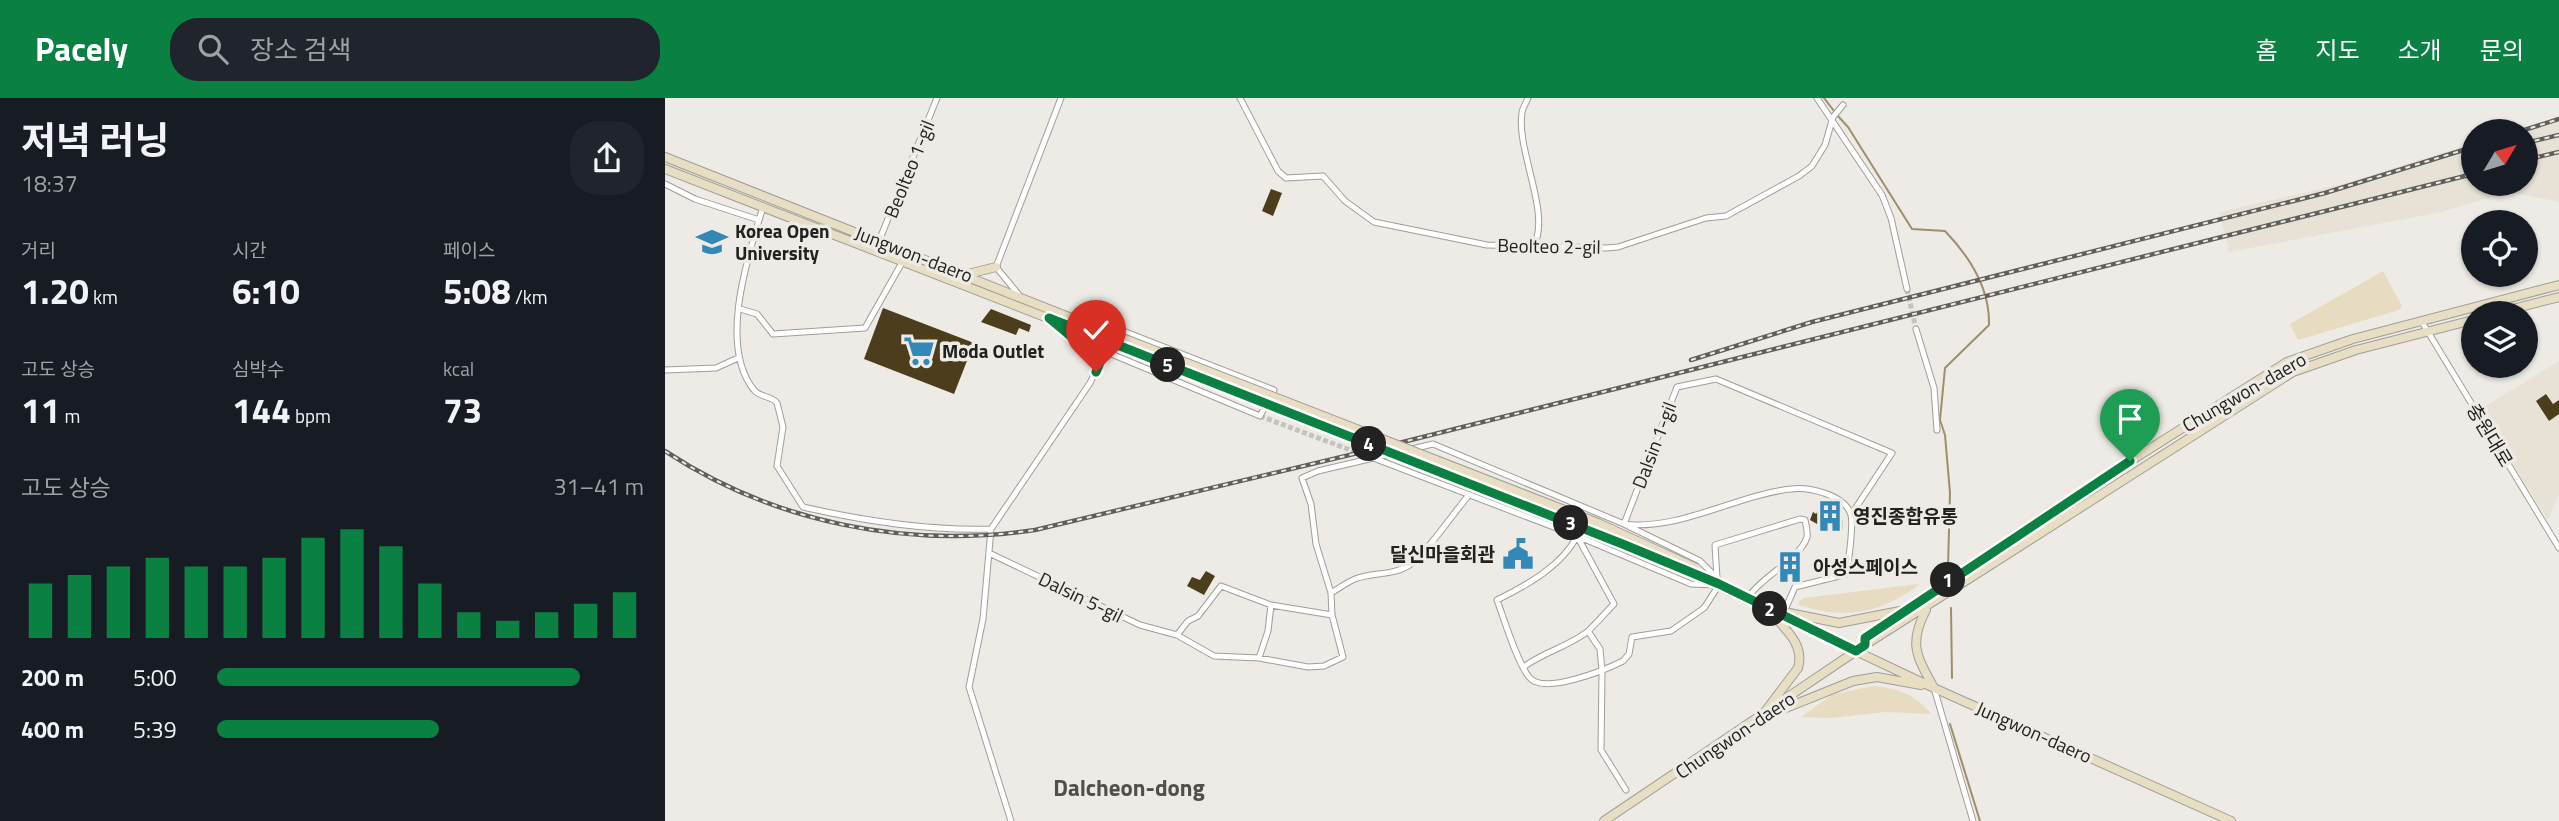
<!DOCTYPE html>
<html lang="ko">
<head>
<meta charset="utf-8">
<style>
	body { margin:0; font-family:"Titillium Web","Noto Sans KR",sans-serif; background:#20242c; color:#f1f3f6; height:100vh; display:flex; flex-direction:column; font-size:26px; white-space:nowrap }
	* { box-sizing:border-box; margin:0 }
	p { font-size:23px; color:#9ea1a6 }
	.icon { flex:none; width:38px; height:38px; fill:none; stroke:currentColor; stroke-width:2; stroke-linecap:round; stroke-linejoin:round }
	.map { position:relative; flex:1; overflow:hidden }
	.details { display:flex; flex-direction:column; background:#171b24; width:665px }
	.details>* { flex:none }
	.needle { width:46px; rotate:52deg }
	.controls { position:absolute; left:1796px; top:21px; display:grid; gap:14px }
	.controls a { display:grid; place-items:center; width:77px; height:77px; border-radius:50%; background:#171b24; box-shadow:0 2px 5px #0004; font-size:35px }
	.pin { position:absolute; display:grid; place-items:center; width:60px; height:60px; color:#fff; margin:-72px -30px; border-radius:50% 50% 50% 0; rotate:-45deg; box-shadow:0 0 7px #0007 }
	.pin .icon { rotate:45deg }
	.km { position:absolute; width:35px; height:35px; margin:-18px; border-radius:50%; background:#222; color:#fff; font-size:19px; line-height:35px; text-align:center }
	.round { display:grid; place-items:center; flex:none; width:74px; height:74px; border-radius:28px; background:#20242c }
	.overview { display:flex; align-items:center; justify-content:space-between; height:119px; padding:0 21px }
	h1 { font-size:38px; font-weight:700; line-height:52px }
	.figures { display:grid; grid-template-columns:repeat(3,1fr); gap:10px; height:119px; padding:7px 21px }
	.figures div { display:grid; align-content:center }
	.figures b { font-size:35px; font-weight:700 }
	.figures small { font-size:19px; font-weight:400 }
	.figures p { font-size:19px }
	.chart { height:196px; padding:14px 21px }
	.chart p { display:flex; justify-content:space-between }
	.chart svg { width:100%; height:126px; margin-top:7px; stroke:#0b8043; stroke-width:6 }
	ul { padding:0 21px; list-style:none; font-size:23px }
	li { display:grid; grid-template-columns:112px 84px 1fr; align-items:center; height:52px }
	li i { height:18px; border-radius:9px; background:#0b8043 }
	header { display:flex; align-items:center; gap:42px; box-sizing:border-box; height:98px; padding:0 35px; background:#0b8043; color:#fff }
	header strong { font-size:33px }
	nav { display:flex; gap:38px; margin-inline-start:auto; font-size:24px }
	.search { width:490px; height:63px; background:#20242c; display:flex; align-items:center; gap:18px; box-sizing:border-box; padding:0 24px; border-radius:28px; color:#9ea1a6; font-size:26px }
	main { display:flex; flex:1; min-height:0 }
	.map>svg:first-child { display:block }
</style>
</head>
<body>
<header>
<strong>Pacely</strong>
<div class="search"><svg class="icon" aria-label="search" viewBox="0 0 24 24"><circle cx="10" cy="10" r="6"/><path d="M15 15l6 6"/></svg>장소 검색</div>
<nav><a>홈</a><a>지도</a><a>소개</a><a>문의</a></nav>
</header>
<main>
<section class="details">
<div class="overview"><div><h1>저녁 러닝</h1><p>18:37</p></div><a class="round"><svg class="icon" aria-label="share" viewBox="0 0 24 24"><path d="M12 15V3M7 8l5-5 5 5M5 13v7h14v-7"/></svg></a></div>
<div class="figures">
<div><p>거리</p><b>1.20<small> km</small></b></div>
<div><p>시간</p><b>6:10</b></div>
<div><p>페이스</p><b>5:08<small> /km</small></b></div>
</div>
<div class="figures">
<div><p>고도 상승</p><b>11<small> m</small></b></div>
<div><p>심박수</p><b>144<small> bpm</small></b></div>
<div><p>kcal</p><b>73</b></div>
</div>
<div class="chart"><p><span>고도 상승</span>31–41 m</p>
<svg viewBox="0 0 160 44" preserveAspectRatio="none"><path d="M5 44V25M15 44V22M25 44V19M35 44V16M45 44V19M55 44V19M65 44V16M75 44V9M85 44V6M95 44V12M105 44V25M115 44V35M125 44V38M135 44V35M145 44V32M155 44V28"/></svg>
</div>
<ul>
<li><b>200 m</b>5:00<i style="width:85%"></i></li>
<li><b>400 m</b>5:39<i style="width:52%"></i></li>
</ul>
</section>
<div class="map">
<svg width="1894" height="723" viewBox="0 0 1894 723">
	<rect width="100%" height="100%" fill="#eeebe6"/>
	<path fill="#e7e2d5" d="M1894,19v85l-49,-10 -73,21 -208,39 -10,-40 124,-28 130,-41v41h52v-53h-13z
		M1894,263v133l-11,26 -69,-110z"/>
	<path fill="#e7dcc1" d="M1718,173l19,35 -3,4 -101,30 -8,-16z
		M1254,486c-3,4 -10,8 -17,12 -33,20 -67,21 -103,9v-4l5,-3z
		M1207,588c23,1 45,9 59,28l-46,-2 -54,6 -30,-1 31,-22z"/>
	<g fill="none" stroke-linecap="round" stroke-linejoin="round">
		<path stroke="#9e8e6a" stroke-width="2" d="M1159,0l10,13
			M1172,17l11,12 64,102 33,2c24,25 45,58 44,94l-44,43 -5,52 5,15 5,58 -2,74
			M1286,510l1,70
			M1285,626l30,97"/>
	</g>
	<path fill="#4c3e1d" d="M606,91l11,4 -9,23 -11,-5z
		M218,210l91,35 -20,51 -90,-35z
		M326,211l40,16 -2,7 -10,-4 -3,7 -35,-13z
		M1881,296l7,10 6,-4v14l-10,7 -13,-20z
		M1156,408l22,15v8l-6,-1v-4l-12,-8 -6,9 -9,-5 3,-8 3,2z
		M541,473l9,5 -11,19 -17,-9 5,-9 8,3z"/>
	<g fill="none" stroke-linecap="round" stroke-linejoin="round">
		<path stroke="#c5c3be" stroke-width="5" stroke-dasharray="5 2.5" stroke-linecap="butt" d="M1242,191l9,40
			M595,318l114,43"/>
		<defs>
			<path id="street" d="M575,0l38,73 8,7 37,-2 22,25 29,21 113,23 120,3 11,-1 88,-29 20,-2 73,-40 13,-10 13,-21 8,-28 10,-12
				M863,0c-2,5 -6,11 -6,15 -6,37 29,100 12,132
				M1152,0l65,97 9,23 16,71
				M0,86l30,15 64,21 4,-13
				M94,122c-14,46 -39,128 -5,170 6,8 17,5 23,13l6,24 -6,39 26,41c62,14 124,24 188,22l99,-146 15,-32
				M214,143l58,-143
				M354,197l-23,-28 65,-169
				M75,211l17,5 16,20 92,-6 43,-76
				M1757,224l137,226
				M389,225l19,15 187,78 14,-26 -179,-70 -18,-3
				M1251,231l18,59 3,42
				M0,272l51,-2 22,-10
				M711,361l201,77 114,48 25,1
				M326,431l-8,90 -14,68 42,134
				M912,438c-15,30 -50,49 -80,64 7,19 20,62 32,77 14,19 78,-8 94,-16l6,-7 3,-17 39,-6 33,-23 15,-23
				M324,455l151,72 37,10 11,-14 10,-5 23,-30 50,19 61,10 -1,-22c7,-4 16,-11 24,-14 17,-7 36,-3 53,-13 16,-9 46,-54 61,-71
				M1052,480l-2,-33 85,-26 5,1c1,5 3,13 2,17 -6,21 -44,39 -57,58
				M666,495l-15,-49 -5,-40 -9,-26 16,-7 115,-27 191,80 76,37 18,18
				M1119,514l11,-25 52,-13c1,-14 7,-46 4,-59 -6,-21 -43,-28 -60,-26 -55,6 -111,42 -167,35l53,-137 39,-8 176,74 -41,62
				M923,533l12,18 2,22 -1,79 25,40
				M512,537l37,21 45,2 49,9 16,-1 19,-9 -11,-42
				M594,560l9,-27 3,-26
				M860,568c19,-14 42,-19 62,-34 9,-8 18,-19 27,-28l-37,-68
				M1269,590l39,133"/>
			<path id="secondary" d="M0,59l419,166
				M0,71l416,162
				M303,176l28,-7
				M1832,215l62,-16
				M1028,476l241,114 297,133
				M1261,512c-18,34 -9,47 8,78
				M1119,514l55,11 61,-12
				M1200,547l-1,-6 186,-127 237,-150 66,-23 206,-54
				M1111,614l77,-31 24,-4 44,8
				M1099,615l34,-45c7,-24 -14,-40 -28,-56
				M939,723l261,-176 428,-273 63,-22 117,-30"/>
		</defs>
		<use href="#street" stroke="#a09e99" stroke-width="7"/>
		<use href="#secondary" stroke="#a09e99" stroke-width="10"/>
		<use href="#street" stroke="#fff" stroke-width="5"/>
		<use href="#secondary" stroke="#e8dec4" stroke-width="8"/>
		<defs>
			<path id="rail" d="M1856,33l38,-12
				M1860,45l34,-8
				M1860,62l34,-8
				M1026,262l121,-38 513,-129 148,-46
				M0,353c109,72 242,98 370,79l348,-83 1090,-273"/>
		</defs>
		<use href="#rail" stroke="#605f5c" stroke-width="4.5"/>
		<use href="#rail" stroke="#eeebe6" stroke-width="2" stroke-dasharray="5" stroke-linecap="butt"/>
		<defs>
			<path id="secondary-bridge" d="M419,225l514,200 98,45
				M416,233l612,243"/>
		</defs>
		<use href="#secondary-bridge" stroke="#a09e99" stroke-width="10" stroke-linecap="butt"/>
		<use href="#secondary-bridge" stroke="#e8dec4" stroke-width="8"/>
	</g>
	<g fill="none" stroke-linecap="round" stroke-linejoin="round">
		<defs>
			<path id="route" d="M431,274l9,-21 -32,-13 -24,-20 576,227 94,39 137,67 9,-6v-7l265,-177"/>
		</defs>
		<use href="#route" stroke="#fff" stroke-width="14"/>
		<use href="#route" stroke="#0b8043" stroke-width="9"/>
	</g>
	<defs>
		<symbol id="university-bare" viewBox="-9 -9 18 18"><path d="M0-5L7-2L0 1L-7-2ZM-4 1L0 2.5L4 1V4Q0 6-4 4Z" fill="#3488b8" stroke="#eeebe6" stroke-width="2.5" paint-order="stroke"/></symbol>
		<symbol id="supermarket-bare" viewBox="-9 -9 18 18"><path d="M-6-5.5h2.5l.6 2H6L4.5 2H-2.5L-4.4-4H-6ZM-1.5 3.2a1.3 1.3 0 1 0 .1 0ZM3 3.2a1.3 1.3 0 1 0 .1 0Z" fill="#3488b8" stroke="#eeebe6" stroke-width="2.5" paint-order="stroke"/></symbol>
		<symbol id="building-bare" viewBox="-9 -9 18 18"><path d="M-4-6H4V6H1V3H-1V6H-4ZM-2.5-4.3h1.7v1.8h-1.7ZM.8-4.3h1.7v1.8H.8ZM-2.5-1h1.7V.8h-1.7ZM.8-1h1.7V.8H.8Z" fill="#3488b8" stroke="#eeebe6" stroke-width="2.5" paint-order="stroke"/></symbol>
		<symbol id="civic-bare" viewBox="-9 -9 18 18"><path d="M-.6-6.5H3V-4.5H.6V-3L4-1V1h2V6H-6V1h2V-1L-.6-3ZM-1.2 2.5V6h2.4V2.5Z" fill="#3488b8" stroke="#eeebe6" stroke-width="2.5" paint-order="stroke"/></symbol>
	</defs>
	<g fill-rule="evenodd">
		<use href="#university-bare" x="25" y="122" width="44" height="44"/>
		<use href="#supermarket-bare" x="232" y="231" width="44" height="44"/>
		<use href="#building-bare" x="1143" y="396" width="44" height="44"/>
		<use href="#civic-bare" x="831" y="434" width="44" height="44"/>
		<use href="#building-bare" x="1103" y="447" width="44" height="44"/>
	</g>
	<g text-anchor="middle" stroke-width="7" stroke-linejoin="round" paint-order="stroke">
		<g font-size="19" fill="#21211f" stroke="#eeebe6">
			<text transform="translate(244 71) rotate(-68)" y="7">Beolteo 1-gil</text>
			<text transform="translate(884 148) rotate(1)" y="7">Beolteo 2-gil</text>
			<text transform="translate(249 156) rotate(21)" y="7">Jungwon-daero</text>
			<text transform="translate(1579 294) rotate(-30)" y="7">Chungwon-daero</text>
			<text transform="translate(1825 337) rotate(59)" y="7">충원대로</text>
			<text transform="translate(989 347) rotate(-69)" y="7">Dalsin 1-gil</text>
			<text transform="translate(416 499) rotate(26)" y="7">Dalsin 5-gil</text>
			<text transform="translate(1369 634) rotate(24)" y="7">Jungwon-daero</text>
			<text transform="translate(1070 637) rotate(-34)" y="7">Chungwon-daero</text>
		</g>
		<g font-size="19" font-weight="bold" fill="#21211f" stroke="#eeebe6" text-anchor="start">
			<text x="70" y="140">Korea Open<tspan x="70" dy="22">University</tspan></text>
			<text x="277" y="260">Moda Outlet</text>
			<text x="1188" y="425">영진종합유통</text>
			<text x="830" y="463" text-anchor="end">달신마을회관</text>
			<text x="1148" y="476">아성스페이스</text>
		</g>
		<g font-size="23" font-weight="bold" fill="#514f4b" stroke="#eeebe6">
			<text x="464" y="698">Dalcheon-dong</text>
		</g>
	</g>
</svg>
<div class="controls">
<a><svg class="needle" viewBox="-14 -14 28 28"><path d="M0-13l5 13h-10z" fill="#e53935"/><path d="M0 13l5-13h-10z" fill="#9ea1a6"/></svg></a>
<a><svg class="icon" aria-label="locate" viewBox="0 0 24 24"><circle cx="12" cy="12" r="6"/><path d="M12 2v4M12 18v4M2 12h4M18 12h4"/></svg></a>
<a><svg class="icon" aria-label="layers" viewBox="0 0 24 24"><path d="M12 4l9 5-9 5-9-5zM3 14l9 5 9-5"/></svg></a>
</div>
<div class="pin" style="left:1465px;top:363px;background:#1e9e55"><svg class="icon" aria-label="arrive" viewBox="0 0 24 24"><path d="M6 21V4h12l-3 4 3 4H6"/></svg></div>
<div class="pin" style="left:431px;top:274px;background:#d93025"><svg class="icon" aria-label="check" viewBox="0 0 24 24"><path d="M5 12l5 5 9-10"/></svg></div>
<b class="km" style="left:1283px;top:482px">1</b>
<b class="km" style="left:1105px;top:511px">2</b>
<b class="km" style="left:906px;top:425px">3</b>
<b class="km" style="left:704px;top:346px">4</b>
<b class="km" style="left:503px;top:267px">5</b>
</div>
</main>
</body>
</html>
